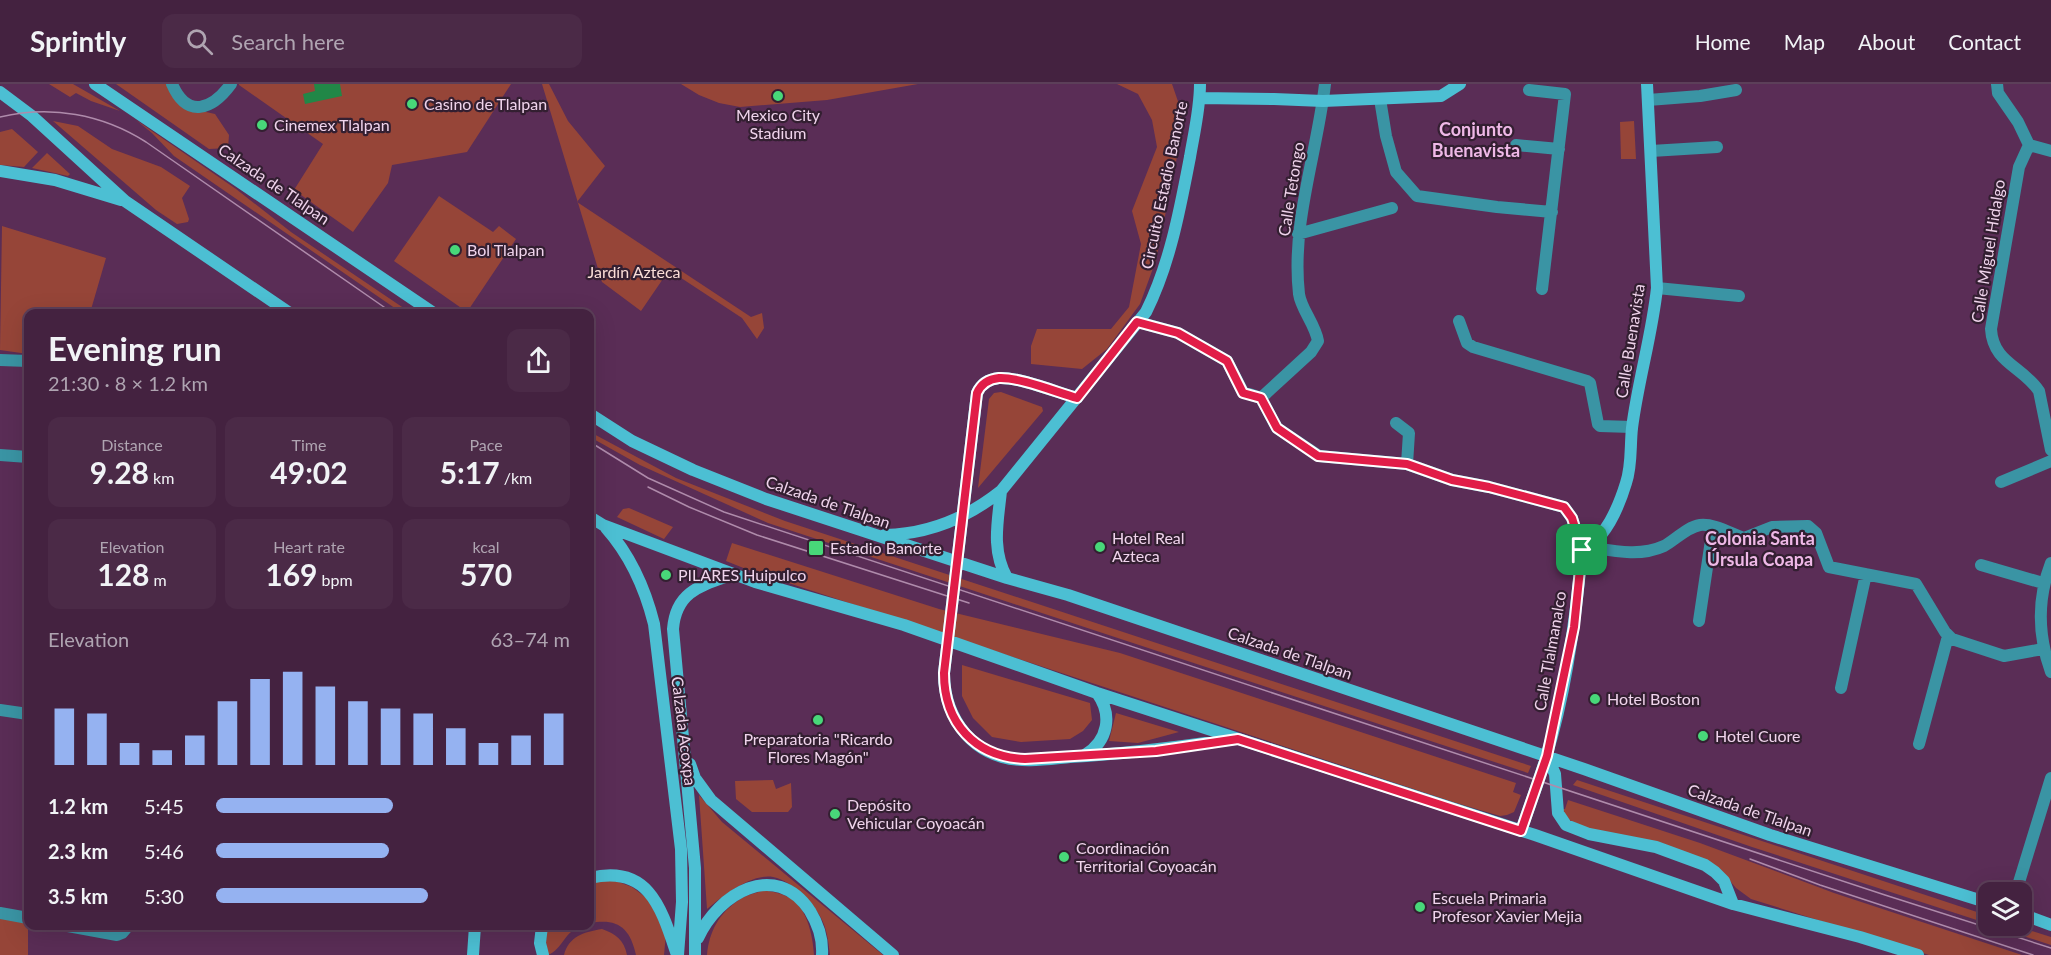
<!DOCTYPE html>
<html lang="en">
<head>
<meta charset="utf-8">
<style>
	body { margin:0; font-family:Lato,sans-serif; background:#4b2a47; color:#f1f3f6; height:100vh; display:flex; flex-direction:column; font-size:22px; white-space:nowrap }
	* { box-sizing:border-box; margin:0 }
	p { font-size:20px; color:#afa4b1 }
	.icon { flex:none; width:33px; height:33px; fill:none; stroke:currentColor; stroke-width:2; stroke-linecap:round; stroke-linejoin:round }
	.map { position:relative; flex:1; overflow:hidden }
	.sheet { position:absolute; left:24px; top:225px; width:570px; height:621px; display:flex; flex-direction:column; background:#442240; border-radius:12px; box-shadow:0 6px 24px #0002,0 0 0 2px #5c3f59 }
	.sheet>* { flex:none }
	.fabs { position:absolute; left:1978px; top:798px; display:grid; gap:12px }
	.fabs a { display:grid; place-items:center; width:54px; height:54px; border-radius:12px; background:#442240; box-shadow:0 6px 24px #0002,0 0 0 2px #5c3f59; font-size:30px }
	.pin { position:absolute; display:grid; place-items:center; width:51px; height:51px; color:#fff; margin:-26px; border-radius:12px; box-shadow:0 3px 9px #0006 }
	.round { display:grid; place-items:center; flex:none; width:63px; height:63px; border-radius:12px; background:#4b2a47 }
	.head { display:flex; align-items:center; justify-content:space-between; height:102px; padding:0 24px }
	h1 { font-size:33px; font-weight:700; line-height:45px }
	.stats { display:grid; grid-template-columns:repeat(3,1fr); gap:9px; height:102px; padding:6px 24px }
	.stats div { display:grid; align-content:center; border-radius:12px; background:#4b2a47; text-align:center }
	.stats b { font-size:30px; font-weight:700 }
	.stats small { font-size:16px; font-weight:400 }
	.stats p { font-size:16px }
	.chart { height:168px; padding:12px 24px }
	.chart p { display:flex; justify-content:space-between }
	.chart svg { width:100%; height:108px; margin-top:6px; stroke:#95b2f1; stroke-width:6 }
	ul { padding:0 24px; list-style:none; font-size:20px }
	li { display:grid; grid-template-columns:96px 72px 1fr; align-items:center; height:45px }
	li i { height:15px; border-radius:8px; background:#95b2f1 }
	header { display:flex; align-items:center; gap:36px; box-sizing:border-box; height:84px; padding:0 30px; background:#442240; border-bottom:2px solid #5c3f59 }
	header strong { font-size:28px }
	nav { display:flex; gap:33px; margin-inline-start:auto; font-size:21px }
	.search { width:420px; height:54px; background:#4b2a47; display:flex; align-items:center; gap:15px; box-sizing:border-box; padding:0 21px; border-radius:12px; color:#afa4b1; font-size:22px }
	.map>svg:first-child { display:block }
</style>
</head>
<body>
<header>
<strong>Sprintly</strong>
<div class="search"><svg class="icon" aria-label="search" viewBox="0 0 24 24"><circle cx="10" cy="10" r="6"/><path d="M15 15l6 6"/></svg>Search here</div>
<nav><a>Home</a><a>Map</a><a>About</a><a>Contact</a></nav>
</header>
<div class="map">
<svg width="2051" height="871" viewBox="0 0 2051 871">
	<rect width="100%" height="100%" fill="#5a2d56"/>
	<path fill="#964538" d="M49,0h24l47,27 -29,-10 -15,-8 -6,4z
		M116,0h55l13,23 31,7 14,21 -1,13 -19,1z
		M239,0h272l-44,68 -75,13 -4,18 -35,49 -59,-42 29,-46 -84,-59z
		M542,0h7l19,37 37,45 -28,36 174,115 11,-4 2,15 -7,11 -15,-21 -73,-48 -28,41 -39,-29z
		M681,0h237l-91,16 -87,7 -21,-4 -20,-8z
		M1117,0h55l10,29 -4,39 -22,108 -16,44 -33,45 -25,20 -51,-5v-18l6,-17h74l18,-22 12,-63 -9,-33 25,-64 -5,-27 -14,-26z
		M136,36l100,69 55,43 120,81h-9l-228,-157 -22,-23z
		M53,37l25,5 34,23 49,18 29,19 -8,12 7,21 -1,3 -11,2 -21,-14z
		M1634,37l2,38h-15l-1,-37z
		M12,45l26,23 -14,15 -24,-2v-33z
		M47,69l23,21 -2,2 -36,-8z
		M439,112l54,36 6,-6 17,13 -49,73 -73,-51z
		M2,142l104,32 -16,55 -62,1v40l-28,-4z
		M1001,308l41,15 1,4 -65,77 11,-89 5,-6z
		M590,348l86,46 109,43 746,245 -3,7 -760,-250 -128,-58 -50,-28z
		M629,424l44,19 -9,12 -47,-22 6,-8z
		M732,459l207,66 181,44 396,130 -3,9 8,3 -7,17 -7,3 -7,1 -47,-14 -707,-233 -20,-8z
		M962,581l128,38 2,17 -9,11 -13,8 -49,3 -29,-5 -19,-19 -11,-22z
		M1116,629l63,19 -41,11 -29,-2z
		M773,696l3,9 15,-6 1,24 -4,5h-36l-16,-13 -1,-18z
		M1577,696l412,136v8l-237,-77 -179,-62z
		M699,711l23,27 161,133h-53c-3,-29 -7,-41 -29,-61 -8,-8 -17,-15 -28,-17 -22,-4 -51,20 -66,32z
		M1568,716l132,43 134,50 188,62h-93l-178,-56 -15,-11 -18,-21 -134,-40 -17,-8 -5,-10h3z
		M599,796l17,1 16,6 16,12 18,35 -2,21h-28c-6,-28 -19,-37 -46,-32v-40z
		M765,806c7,2 16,3 23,7 19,9 25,39 26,58h-107c2,-23 12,-42 32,-55 7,-5 18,-7 26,-10z
		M0,831l28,5v35h-28z
		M547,842h35c-17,4 -19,23 -34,29l-2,-13z
		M1993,842h23l35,11v8z
		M602,845c14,5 22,11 25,26h-63c5,-19 20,-23 38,-26z"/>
	<path fill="#218747" d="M314,0h26l2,12 -37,8 -2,-10 12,-3z"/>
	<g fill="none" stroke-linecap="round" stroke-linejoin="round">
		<path stroke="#3a94a4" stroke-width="12" d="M172,0c15,35 40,26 59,0
			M1997,0l1,9 20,29 11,23 -10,22 -28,162c2,34 31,37 48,62l12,59
			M1529,6l36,4 -23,195
			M1380,15l6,37 10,36 21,24 80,11 55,5
			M1648,16l52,-4 36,-6
			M1516,61l43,4
			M2029,61l22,6
			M1651,67l66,-4
			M1298,150l94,-26
			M1657,204l82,8
			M1459,237l8,22 6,4 114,34 3,2 8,41 2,2 32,1
			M1138,238l40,11 49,28 16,31 18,6 16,30 42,28 88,8 45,16 37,7 75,20 8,11 10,32
			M0,276l28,1
			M1261,314l50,-46 7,-11c-3,-17 -17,-32 -19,-47 -8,-71 18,-140 26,-210
			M1396,339l13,10 -2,31
			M0,371l28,2
			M2001,398l50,-21
			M1590,463c24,4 50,10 74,-1 11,-6 23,-19 36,-21 13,-2 32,9 44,13l28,-11 36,-1 8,7 13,34 87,17 29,48 7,7 52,17 39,-7
			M2051,479c-14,36 -13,73 0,109
			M1981,481l62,18
			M1699,537l14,-94
			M1841,604l25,-114
			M0,626l28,4
			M1919,660l29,-108
			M2016,808l35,-114
			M0,829l28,5
			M68,842l49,9 5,-2 6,-7"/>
		<path stroke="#4cbfd3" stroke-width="12" d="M95,0l340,230
			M0,8l32,24 93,85 166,113
			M1200,14l74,1 49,2 118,-5 19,-12
			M0,87l55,9 66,20
			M1077,314c-21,-6 -58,-21 -78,-20 -10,1 -18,6 -22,15l-33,280c0,37 20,73 58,84 21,6 46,2 68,0 55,-3 109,-10 164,-18
			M590,330l42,27 61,29 73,29 241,79 61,17 516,174 186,66 219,68
			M1001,407c-3,30 -10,59 6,87
			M590,433l13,8 152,57 149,43 193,68 438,142 198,69 127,33 58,18
			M606,444c25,28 39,60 48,96l27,225 1,53 -4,53
			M885,451c44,-1 82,-17 116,-44l145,-179c24,-48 34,-103 44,-155 4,-24 10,-48 10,-73
			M1085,671c23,-14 28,-40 12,-62
			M1547,672l8,18 3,39 8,12 23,9 67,13 49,18 10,7 9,9 9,23
			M690,680l5,14 16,22 182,155
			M1521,747c8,-25 18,-49 25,-74 20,-64 30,-139 36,-207 23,-10 37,-44 44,-67 6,-17 4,-37 6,-55 6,-47 20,-93 25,-140l-10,-204
			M590,794c58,-14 71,29 86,74
			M2022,830l29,11
			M542,842l-2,17 3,12
			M698,854c20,-44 77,-79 112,-27 8,13 13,28 12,44
			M473,871l2,-29
			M695,871v-87l-22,-239c3,-39 30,-44 61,-55"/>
		<path stroke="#af8bab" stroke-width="1.5" d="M0,33c51,-12 102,-3 146,25l248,172
			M590,358l58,36 76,34 1161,383 166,53
			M648,403l41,20 68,28 212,68
			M1750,775l70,26 213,70"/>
	</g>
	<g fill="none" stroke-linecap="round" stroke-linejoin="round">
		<defs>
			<path id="route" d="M1137,238l41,11 49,28 16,32 18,5 16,30 41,28 89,8 45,16 37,7 75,20 8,11 10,32 -8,77 -27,129 -26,75 -283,-92 -82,12 -131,8c-50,-2 -81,-36 -81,-86l33,-280c4,-9 12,-14 22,-15 20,-1 57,14 78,20z"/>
		</defs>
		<use href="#route" stroke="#fff" stroke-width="12"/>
		<use href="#route" stroke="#e11d48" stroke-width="8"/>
	</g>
	<g fill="#48d779" stroke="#331f31" stroke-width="2">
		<circle cx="778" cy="12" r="6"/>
		<circle cx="412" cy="20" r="6"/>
		<circle cx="262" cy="41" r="6"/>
		<circle cx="455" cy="166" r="6"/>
		<circle cx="1100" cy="463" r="6"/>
		<rect x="808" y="456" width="16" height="16" rx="3"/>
		<circle cx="666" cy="491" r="6"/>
		<circle cx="1595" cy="615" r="6"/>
		<circle cx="818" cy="636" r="6"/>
		<circle cx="1703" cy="652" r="6"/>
		<circle cx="835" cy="730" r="6"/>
		<circle cx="1064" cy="773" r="6"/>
		<circle cx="1420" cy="823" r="6"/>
	</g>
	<g text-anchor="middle" stroke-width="4.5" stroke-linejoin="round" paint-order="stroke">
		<g font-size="16" fill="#f0d4ec" stroke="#331f31" text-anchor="start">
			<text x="424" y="26">Casino de Tlalpan</text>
			<text x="778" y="37" text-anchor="middle">Mexico City<tspan x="778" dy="18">Stadium</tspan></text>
			<text x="274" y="47">Cinemex Tlalpan</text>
			<text x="467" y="172">Bol Tlalpan</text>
			<text x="1112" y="460">Hotel Real<tspan x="1112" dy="18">Azteca</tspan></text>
			<text x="830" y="470">Estadio Banorte</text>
			<text x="678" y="497">PILARES Huipulco</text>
			<text x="1607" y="621">Hotel Boston</text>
			<text x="1715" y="658">Hotel Cuore</text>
			<text x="818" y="661" text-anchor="middle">Preparatoria "Ricardo<tspan x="818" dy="18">Flores Magón"</tspan></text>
			<text x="847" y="727">Depósito<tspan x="847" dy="18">Vehicular Coyoacán</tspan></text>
			<text x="1076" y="770">Coordinación<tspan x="1076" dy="18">Territorial Coyoacán</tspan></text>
			<text x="1432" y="820">Escuela Primaria<tspan x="1432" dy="18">Profesor Xavier Mejia</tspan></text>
		</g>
		<g font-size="16" fill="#f0d4ec" stroke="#331f31">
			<text transform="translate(274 100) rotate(34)" y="6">Calzada de Tlalpan</text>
			<text transform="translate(1164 101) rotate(-78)" y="6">Circuito Estadio Banorte</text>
			<text transform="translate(1291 105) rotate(-81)" y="6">Calle Tetongo</text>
			<text transform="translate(1988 167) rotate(-81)" y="6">Calle Miguel Hidalgo</text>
			<text transform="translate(1630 257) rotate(-81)" y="6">Calle Buenavista</text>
			<text transform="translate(828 418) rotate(19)" y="6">Calzada de Tlalpan</text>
			<text transform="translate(1550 567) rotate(-80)" y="6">Calle Tlalmanalco</text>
			<text transform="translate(1290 569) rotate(19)" y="6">Calzada de Tlalpan</text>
			<text transform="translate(684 647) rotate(83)" y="6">Calzada Acoxpa</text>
			<text transform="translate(1750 726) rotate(19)" y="6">Calzada de Tlalpan</text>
		</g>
		<g font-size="16" fill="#faddd7" stroke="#331f31">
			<text x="634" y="194">Jardín Azteca</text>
		</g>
		<g font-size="18" font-weight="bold" fill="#efb8e7" stroke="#331f31">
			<text x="1476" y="52">Conjunto<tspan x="1476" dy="21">Buenavista</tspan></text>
			<text x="1760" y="461">Colonia Santa<tspan x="1760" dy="21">Úrsula Coapa</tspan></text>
		</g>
	</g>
</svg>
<div class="fabs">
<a><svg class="icon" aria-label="layers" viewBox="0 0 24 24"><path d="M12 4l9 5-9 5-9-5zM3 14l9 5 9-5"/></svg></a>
</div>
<div class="pin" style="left:1582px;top:466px;background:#1e9e55"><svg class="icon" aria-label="arrive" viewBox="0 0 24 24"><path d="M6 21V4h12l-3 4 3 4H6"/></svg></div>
<section class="sheet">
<div class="head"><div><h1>Evening run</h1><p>21:30 · 8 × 1.2 km</p></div><a class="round"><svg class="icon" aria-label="share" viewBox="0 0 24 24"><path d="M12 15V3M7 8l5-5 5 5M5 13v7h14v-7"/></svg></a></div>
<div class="stats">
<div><p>Distance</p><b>9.28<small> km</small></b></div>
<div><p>Time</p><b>49:02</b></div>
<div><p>Pace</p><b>5:17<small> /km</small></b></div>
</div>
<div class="stats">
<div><p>Elevation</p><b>128<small> m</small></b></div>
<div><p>Heart rate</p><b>169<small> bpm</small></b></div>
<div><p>kcal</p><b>570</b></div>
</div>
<div class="chart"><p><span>Elevation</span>63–74 m</p>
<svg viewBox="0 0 160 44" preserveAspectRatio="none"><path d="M5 44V21M15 44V23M25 44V35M35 44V38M45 44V32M55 44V18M65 44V9M75 44V6M85 44V12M95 44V18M105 44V21M115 44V23M125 44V29M135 44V35M145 44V32M155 44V23"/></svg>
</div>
<ul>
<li><b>1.2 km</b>5:45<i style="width:50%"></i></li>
<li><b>2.3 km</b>5:46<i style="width:49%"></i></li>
<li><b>3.5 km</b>5:30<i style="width:60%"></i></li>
</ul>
</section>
</div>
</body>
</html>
